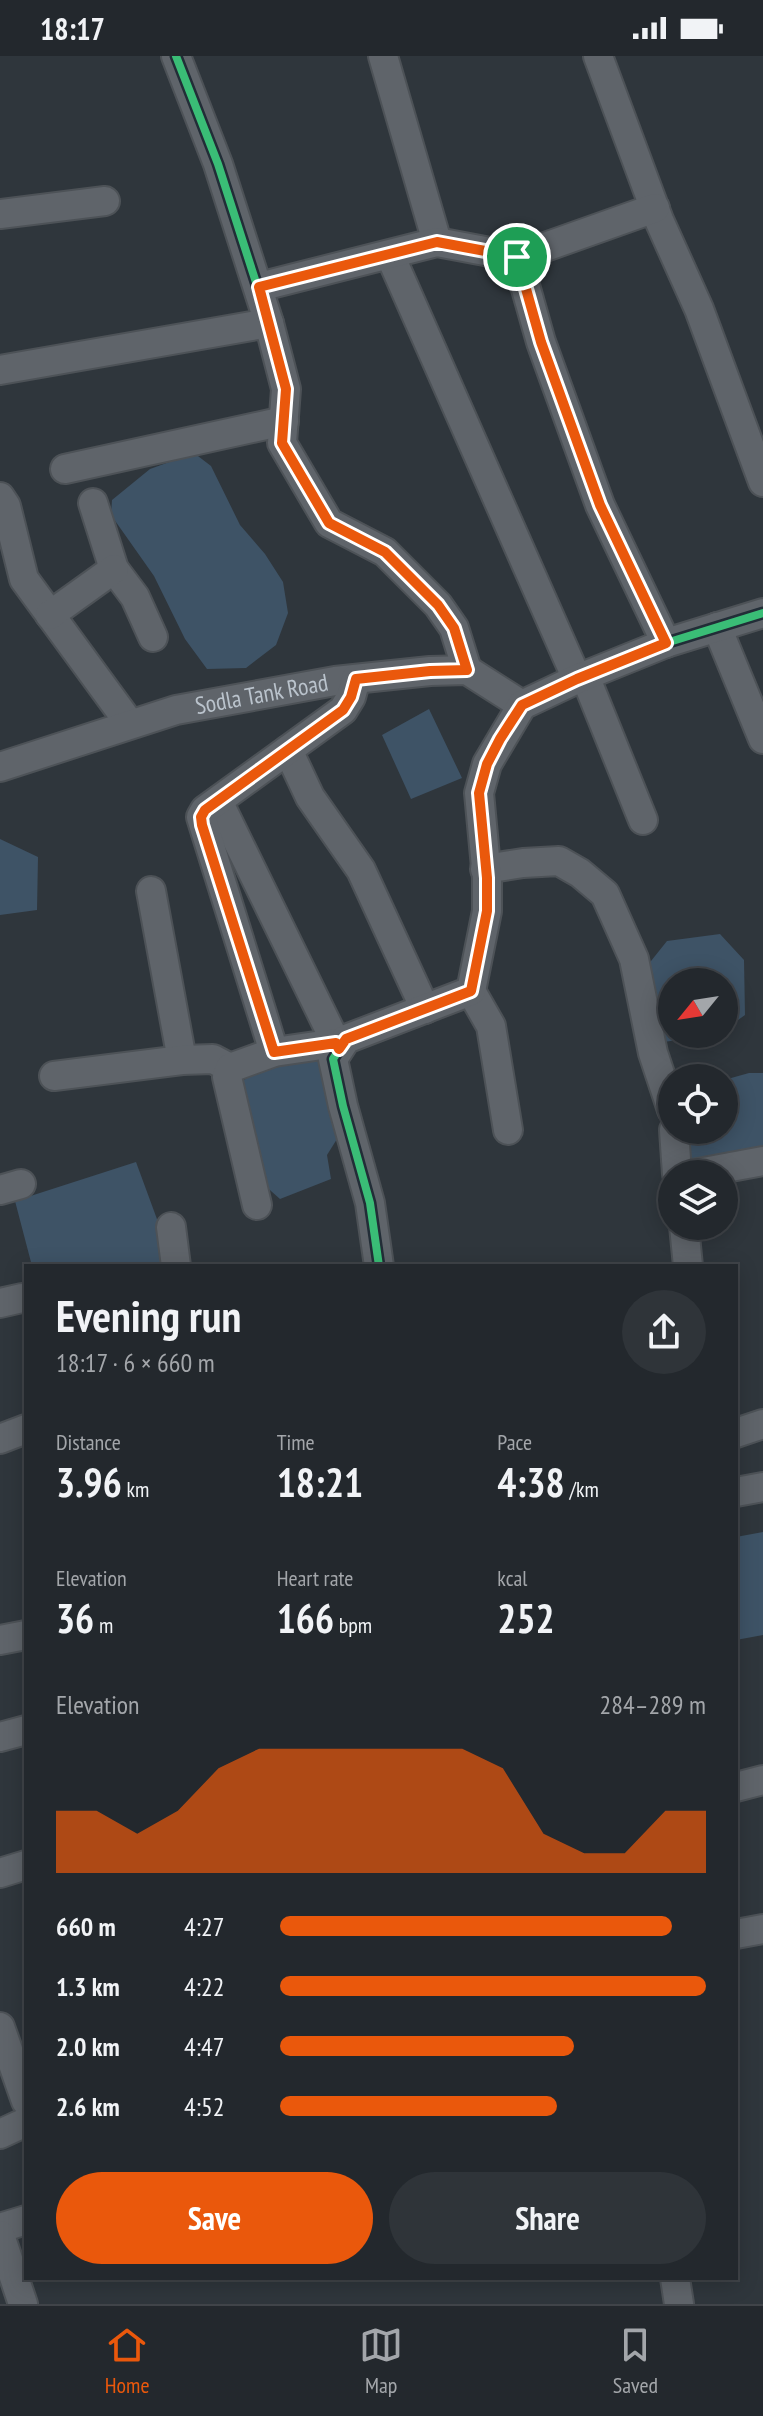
<!DOCTYPE html>
<html lang="en">
<head>
<meta charset="utf-8">
<style>
	body { margin:0; font-family:"PT Sans Narrow",sans-serif; background:#2f3439; color:#f1f3f6; height:100vh; display:flex; flex-direction:column; font-size:30px; white-space:nowrap }
	* { box-sizing:border-box; margin:0 }
	p { font-size:26px; color:#a3a6aa }
	.icon { flex:none; width:44px; height:44px; fill:none; stroke:currentColor; stroke-width:2; stroke-linecap:round; stroke-linejoin:round }
	.map { position:relative; flex:1; overflow:hidden }
	.side { position:absolute; left:24px; top:1208px; width:714px; height:1016px; display:flex; flex-direction:column; background:#23282d; border-radius:0px; box-shadow:0 4px 20px #0003,0 0 0 2px #404449 }
	.side>* { flex:none }
	.needle { width:52px; rotate:240deg }
	.buttons { position:absolute; left:658px; top:912px; display:grid; gap:16px }
	.buttons a { display:grid; place-items:center; width:80px; height:80px; border-radius:50%; background:#23282d; box-shadow:0 4px 20px #0003,0 0 0 2px #404449; font-size:40px }
	.pin { position:absolute; display:grid; place-items:center; width:68px; height:68px; color:#fff; margin:-34px; border:4px solid #fff; border-radius:50%; box-shadow:0 2px 8px #0007 }
	.round { display:grid; place-items:center; flex:none; width:84px; height:84px; border-radius:42px; background:#2f3439 }
	.headline { display:flex; align-items:center; justify-content:space-between; height:136px; padding:0 32px }
	h1 { font-size:44px; font-weight:800; line-height:60px }
	.metrics { display:grid; grid-template-columns:repeat(3,1fr); gap:12px; height:136px; padding:8px 32px }
	.metrics div { display:grid; align-content:center }
	.metrics b { font-size:40px; font-weight:800 }
	.metrics small { font-size:22px; font-weight:400 }
	.metrics p { font-size:22px }
	.chart { height:224px; padding:16px 32px }
	.chart p { display:flex; justify-content:space-between }
	.chart svg { width:100%; height:144px; margin-top:8px; fill:#ea580c; opacity:.7 }
	.primary-button { display:flex; gap:16px; margin-top:auto; padding:16px 32px }
	.primary-button a { flex:1; height:92px; border-radius:48px; background:#ea580c; color:#fff; font-size:32px; font-weight:800; line-height:92px; text-align:center }
	.primary-button a+a { background:#2f3439; color:#f1f3f6 }
	ul { padding:0 32px; list-style:none; font-size:26px }
	li { display:grid; grid-template-columns:128px 96px 1fr; align-items:center; height:60px }
	li i { height:20px; border-radius:10px; background:#ea580c }
	.status { display:flex; justify-content:space-between; align-items:center; height:56px; padding:0 40px; background:#23282d; direction:ltr }
	.status svg { height:22px; fill:currentColor }
	.dock { display:flex; justify-content:space-around; align-items:center; height:112px; border-top:2px solid #404449; background:#23282d; font-size:22px; color:#a3a6aa }
	.dock a { display:grid; justify-items:center; gap:4px }
	.dock .selected { color:#ea580c }
	.map>svg:first-child { display:block }
</style>
</head>
<body>
<div class="status"><b>18:17</b><svg viewBox="0 0 49 12"><path d="M0 12V9h3v3zM5 12V6h3v6zM10 12V3h3v9zM15 12V0h3v12zM26 1h20v11H26zM47 4h2v5h-2z"/></svg></div>
<div class="map">
<svg width="763" height="2248" viewBox="0 0 763 2248">
	<rect width="100%" height="100%" fill="#2f363c"/>
	<path fill="#3e5366" d="M194,397l17,13 29,59 25,29 18,28 5,31 -12,32 -30,23 -39,1 -22,-30 -31,-63 -43,-61 1,-15 38,-31z
		M429,653l33,69 -51,21 -29,-64z
		M0,783l38,18 -1,53 -37,5z
		M720,878l24,26 1,55 -21,15v-48h-52v52h45l-53,8 -21,-71 24,-30z
		M316,995l21,88 -10,16 4,24 -51,20 -18,-16 -20,-102 37,-21z
		M749,1017h14v73l-85,16 -6,-32h52v-50z
		M136,1106l25,68 2,36h-131l-17,-65z
		M763,1476v103l-27,5v-103z"/>
	<g fill="none" stroke-linecap="round" stroke-linejoin="round">
		<defs>
			<g id="street">
				<path d="M176,0l42,108 51,159 17,66 -4,54 47,80 56,29 53,53 16,23 13,42"/>
				<path d="M383,0l54,186"/>
				<path d="M598,0l61,164 40,89 64,173"/>
				<path d="M0,158l105,-13"/>
				<path d="M390,199l187,424"/>
				<path d="M517,201l24,85 59,163 66,138"/>
				<path d="M259,231l178,-45 80,15 138,-49"/>
				<path d="M0,314l269,-47"/>
				<path d="M65,413l219,-48"/>
				<path d="M0,441l6,9 18,73 106,145"/>
				<path d="M93,447l21,66 21,28 18,40"/>
				<path d="M50,559l64,-46"/>
				<path d="M717,571l46,112"/>
				<path d="M585,620l58,144"/>
				<path d="M288,694l22,47 51,73 64,139"/>
				<path id="s1" d="M0,711l176,-57 159,-29 95,-10 37,-1 55,35"/>
				<path d="M218,745l121,248"/>
				<path d="M485,813l38,-6 36,-2 21,12 25,21 29,65 19,94 19,57"/>
				<path d="M151,835l31,169"/>
				<path d="M471,935l20,35 17,104"/>
				<path d="M274,996l-73,-235 4,-7 138,-100 8,-13 5,-18"/>
				<path d="M54,1020l128,-16 31,-1 17,9"/>
				<path d="M674,1074l3,44"/>
				<path d="M693,1118l70,-13"/>
				<path d="M0,1134l21,-6"/>
				<path d="M257,1149l-30,-128 3,-9 44,-16 62,-9"/>
				<path d="M684,1170l4,40"/>
				<path d="M171,1171l5,39"/>
				<path d="M379,1210l-9,-63 -27,-97 -10,-47 13,-20 125,-48 16,-80v-33l-8,-85 8,-29 35,-59 55,-26 89,-36 97,-30"/>
				<path d="M0,1247l22,-5"/>
				<path d="M736,1377l27,-9"/>
				<path d="M0,1383l26,-10"/>
				<path d="M736,1436l27,-5"/>
				<path d="M0,1584l26,-5"/>
				<path d="M0,1681l26,-7"/>
				<path d="M736,1731l27,-7"/>
				<path d="M0,1817l26,-8"/>
				<path d="M736,1878l27,-5"/>
				<path d="M0,1971l26,74"/>
				<path d="M0,2078l26,-12"/>
				<path d="M0,2172l26,-8"/>
				<path d="M0,2179l23,69"/>
				<path d="M675,2222l4,26"/>
			</g>
		</defs>
		<use href="#street" stroke="#4d5257" stroke-width="32"/>
		<use href="#street" stroke="#5f646a" stroke-width="28"/>
		<defs>
			<path id="cycleway" d="M176,0l42,108 51,159 17,66 -4,54 47,80 56,29 53,53 16,23 13,42
				M379,1210l-9,-63 -27,-97 -10,-47 13,-20 125,-48 16,-80v-33l-8,-85 8,-29 35,-59 55,-26 89,-36 97,-30"/>
		</defs>
		<use href="#cycleway" stroke="#222d37" stroke-width="13"/>
		<use href="#cycleway" stroke="#3abd76" stroke-width="8"/>
	</g>
	<g fill="none" stroke-linecap="round" stroke-linejoin="round">
		<defs>
			<path id="route" d="M437,186l80,15 24,85 59,163 66,138 -89,36 -55,26 -22,34 -13,25 -8,29 8,85v33l-16,80 -125,48 -7,10 -3,-6 -62,9 -72,-227 -1,-8 4,-7 138,-100 8,-13 5,-18 74,-8 37,-1 -13,-42 -16,-23 -53,-53 -56,-29 -47,-80 4,-54 -27,-102z"/>
		</defs>
		<use href="#route" stroke="#fff" stroke-width="16"/>
		<use href="#route" stroke="#ea580c" stroke-width="10"/>
	</g>
	<g text-anchor="middle" stroke-width="7" stroke-linejoin="round" paint-order="stroke">
		<g font-size="24" fill="#bac3cc" stroke="#222d37">
			<text dy="8" stroke="none"><textPath href="#s1" startOffset="272">Sodla Tank Road</textPath></text>
		</g>
	</g>
</svg>
<div class="buttons">
<a><svg class="needle" viewBox="-14 -14 28 28"><path d="M0-13l5 13h-10z" fill="#e53935"/><path d="M0 13l5-13h-10z" fill="#a3a6aa"/></svg></a>
<a><svg class="icon" aria-label="locate" viewBox="0 0 24 24"><circle cx="12" cy="12" r="6"/><path d="M12 2v4M12 18v4M2 12h4M18 12h4"/></svg></a>
<a><svg class="icon" aria-label="layers" viewBox="0 0 24 24"><path d="M12 4l9 5-9 5-9-5zM3 14l9 5 9-5"/></svg></a>
</div>
<div class="pin" style="left:517px;top:201px;background:#1e9e55"><svg class="icon" aria-label="arrive" viewBox="0 0 24 24"><path d="M6 21V4h12l-3 4 3 4H6"/></svg></div>
<section class="side">
<div class="headline"><div><h1>Evening run</h1><p>18:17 · 6 × 660 m</p></div><a class="round"><svg class="icon" aria-label="share" viewBox="0 0 24 24"><path d="M12 15V3M7 8l5-5 5 5M5 13v7h14v-7"/></svg></a></div>
<div class="metrics">
<div><p>Distance</p><b>3.96<small> km</small></b></div>
<div><p>Time</p><b>18:21</b></div>
<div><p>Pace</p><b>4:38<small> /km</small></b></div>
</div>
<div class="metrics">
<div><p>Elevation</p><b>36<small> m</small></b></div>
<div><p>Heart rate</p><b>166<small> bpm</small></b></div>
<div><p>kcal</p><b>252</b></div>
</div>
<div class="chart"><p><span>Elevation</span>284–289 m</p>
<svg viewBox="0 0 160 44" preserveAspectRatio="none"><path d="M0 44V25L10 25L20 32L30 25L40 12L50 6L60 6L70 6L80 6L90 6L100 6L110 12L120 32L130 38L140 38L150 25L160 25V44z"/></svg>
</div>
<ul>
<li><b>660 m</b>4:27<i style="width:92%"></i></li>
<li><b>1.3 km</b>4:22<i style="width:100%"></i></li>
<li><b>2.0 km</b>4:47<i style="width:69%"></i></li>
<li><b>2.6 km</b>4:52<i style="width:65%"></i></li>
</ul>
<div class="primary-button"><a>Save</a><a>Share</a></div>
</section>
</div>
<nav class="dock">
<a class="selected"><svg class="icon" aria-label="home" viewBox="0 0 24 24"><path d="M3 11l9-7 9 7M6 9v11h12V9"/></svg>Home</a>
<a><svg class="icon" aria-label="map" viewBox="0 0 24 24"><path d="M3 6l6-2 6 2 6-2v14l-6 2-6-2-6 2zM9 4v14M15 6v14"/></svg>Map</a>
<a><svg class="icon" aria-label="saved" viewBox="0 0 24 24"><path d="M7 4h10v16l-5-4-5 4z"/></svg>Saved</a>
</nav>
</body>
</html>
